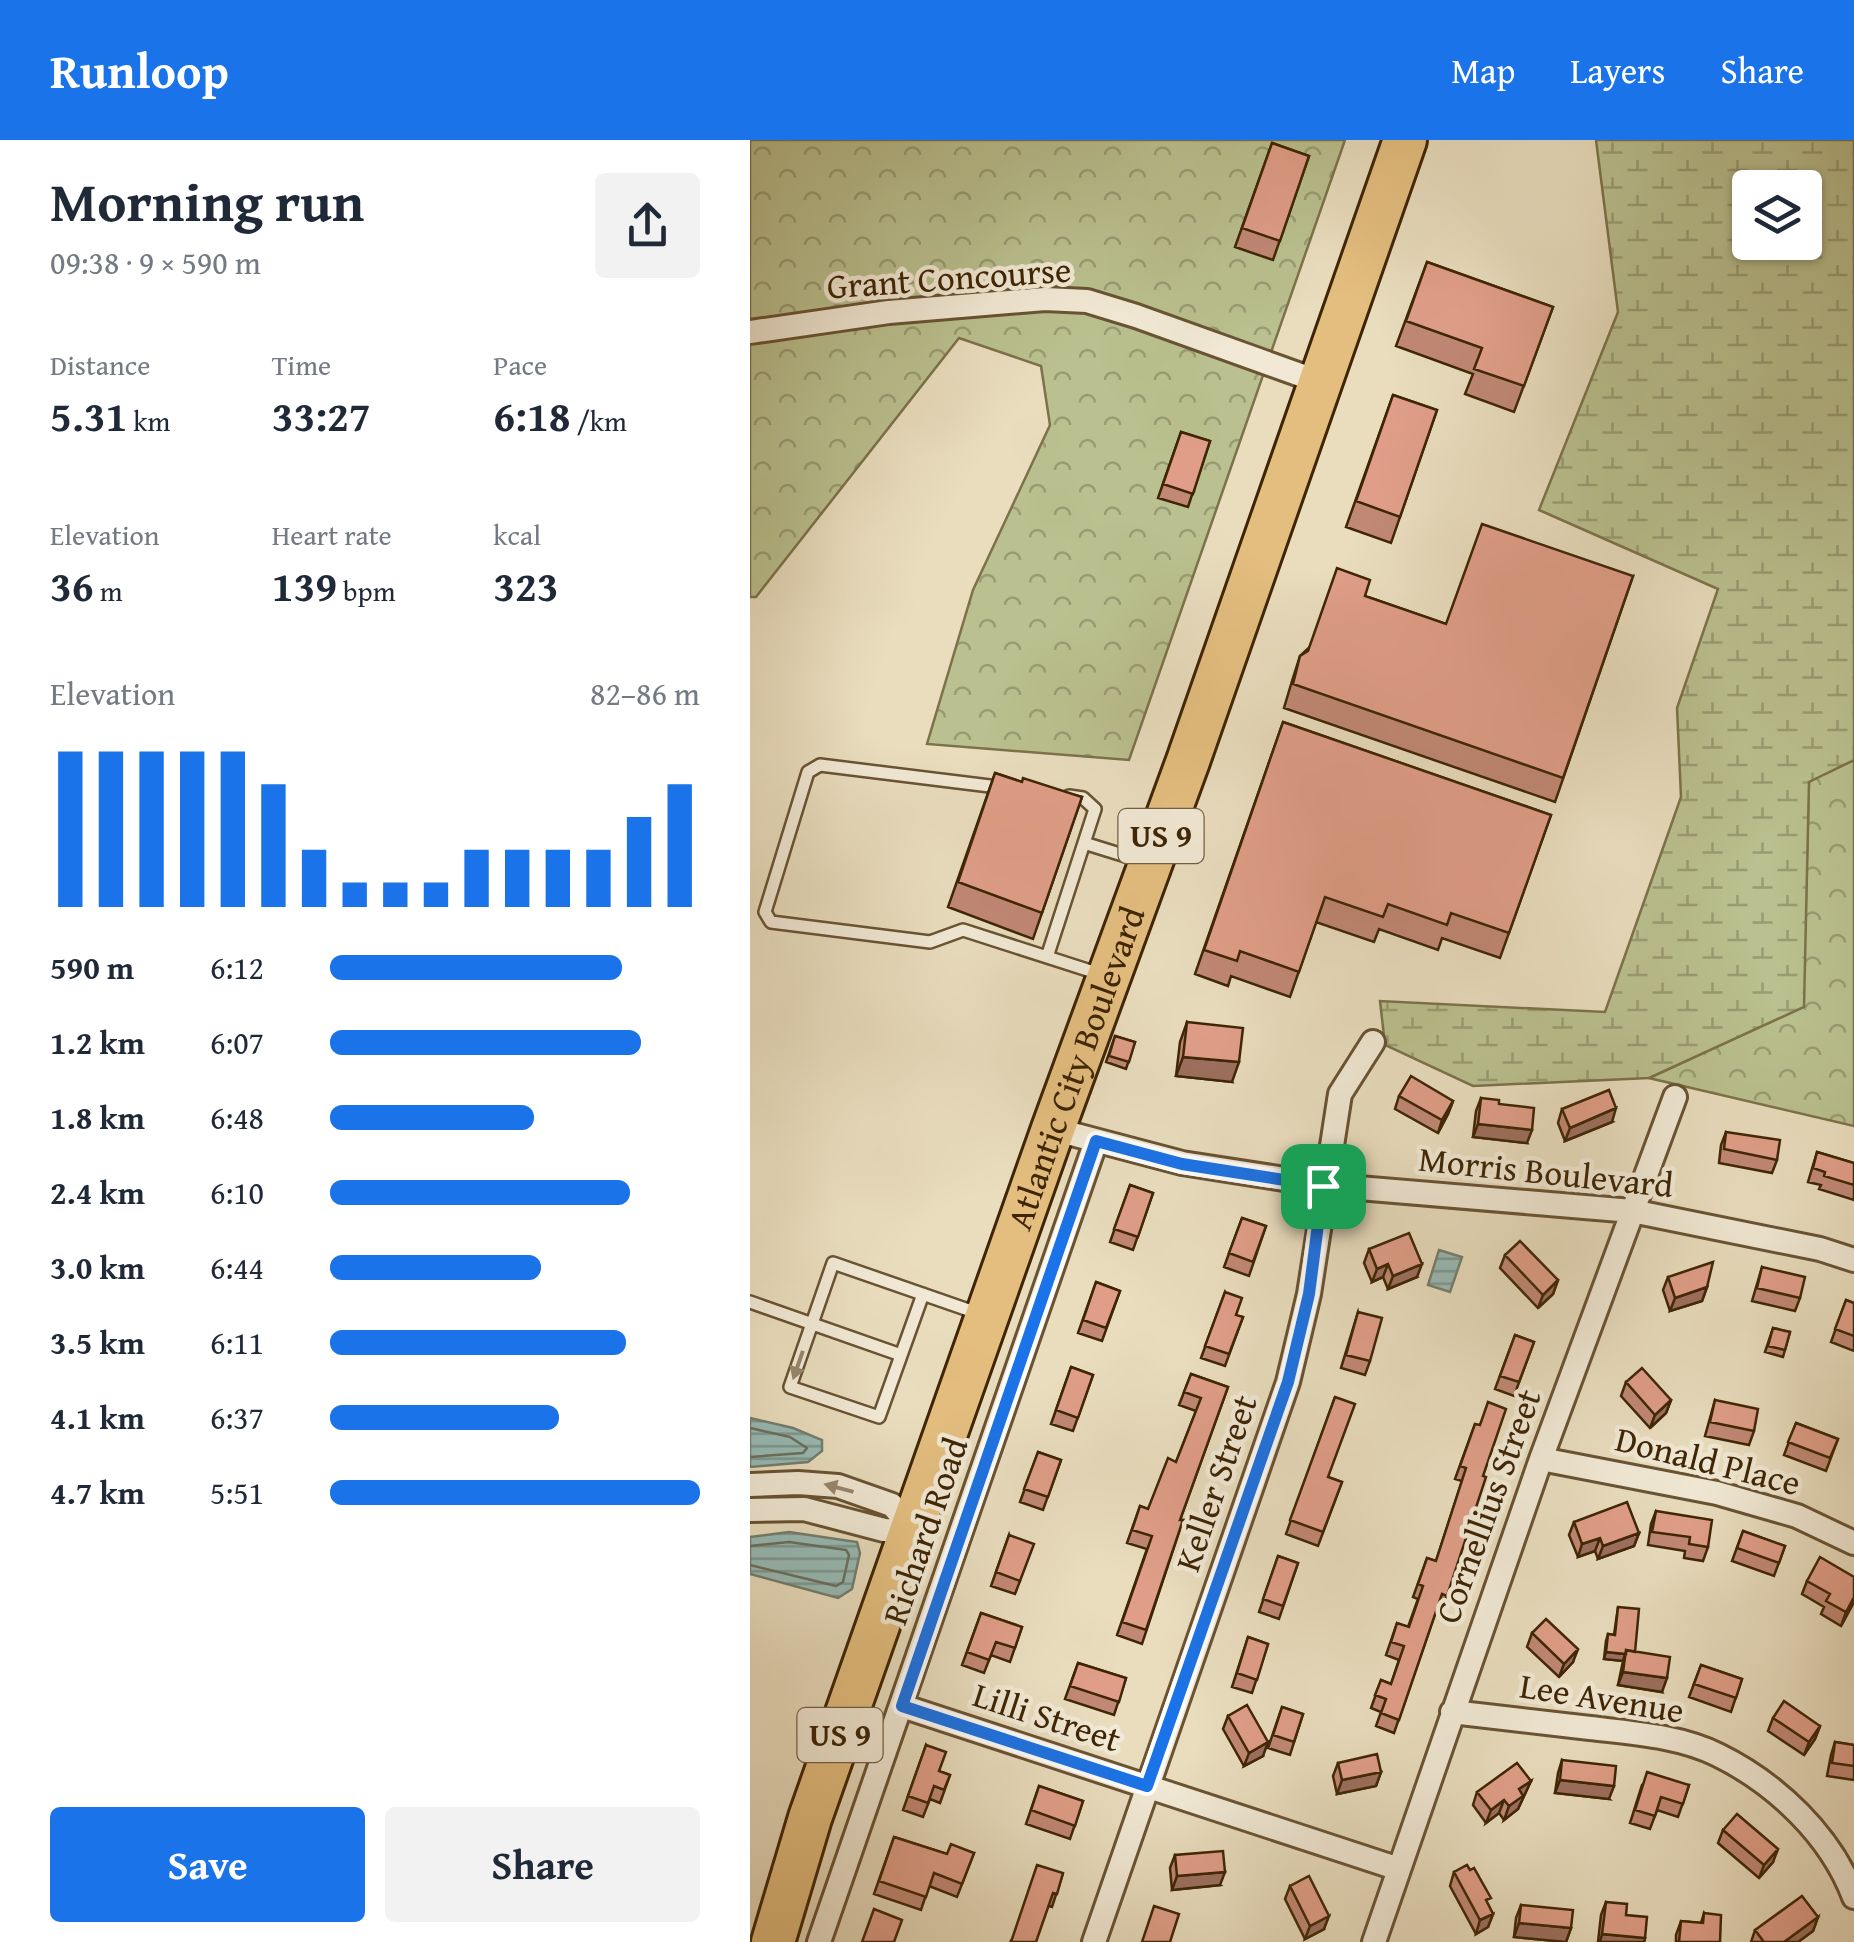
<!DOCTYPE html>
<html lang="en">
<head>
<meta charset="utf-8">
<style>
	body { margin:0; font-family:"Gentium Book Plus",serif; background:#f2f2f3; color:#1f2937; height:100vh; display:flex; flex-direction:column; font-size:38px; white-space:nowrap }
	* { box-sizing:border-box; margin:0 }
	p { font-size:32px; color:#747a83 }
	.icon { flex:none; width:55px; height:55px; fill:none; stroke:currentColor; stroke-width:2; stroke-linecap:round; stroke-linejoin:round }
	.map { position:relative; flex:1; overflow:hidden }
	.side { display:flex; flex-direction:column; background:#fff; width:750px }
	.side>* { flex:none }
	.tools { position:absolute; left:982px; top:30px; display:grid; gap:20px }
	.tools a { display:grid; place-items:center; width:90px; height:90px; border-radius:10px; background:#fff; box-shadow:0 2px 8px #0004; font-size:50px }
	.pin { position:absolute; display:grid; place-items:center; width:85px; height:85px; color:#fff; margin:-42px; border-radius:20px; box-shadow:0 5px 15px #0006 }
	.round { display:grid; place-items:center; flex:none; width:105px; height:105px; border-radius:10px; background:#f2f2f3 }
	.head { display:flex; align-items:center; justify-content:space-between; height:170px; padding:0 50px }
	h1 { font-size:55px; font-weight:600; line-height:75px }
	.stats { display:grid; grid-template-columns:repeat(3,1fr); gap:15px; height:170px; padding:10px 50px }
	.stats div { display:grid; align-content:center }
	.stats b { font-size:42px; font-weight:600 }
	.stats small { font-size:28px; font-weight:400 }
	.stats p { font-size:28px }
	.chart { height:280px; padding:20px 50px }
	.chart p { display:flex; justify-content:space-between }
	.chart svg { width:100%; height:180px; margin-top:10px; stroke:#1a73e8; stroke-width:6 }
	.action { display:flex; gap:20px; margin-top:auto; padding:20px 50px }
	.action a { flex:1; height:115px; border-radius:10px; background:#1a73e8; color:#fff; font-size:40px; font-weight:600; line-height:115px; text-align:center }
	.action a+a { background:#f2f2f3; color:#1f2937 }
	ul { padding:0 50px; list-style:none; font-size:32px }
	li { display:grid; grid-template-columns:160px 120px 1fr; align-items:center; height:75px }
	li i { height:25px; border-radius:12px; background:#1a73e8 }
	header { display:flex; align-items:center; gap:60px; box-sizing:border-box; height:140px; padding:0 50px; background:#1a73e8; color:#fff }
	header strong { font-size:48px }
	nav { display:flex; gap:55px; margin-inline-start:auto; font-size:35px }
	main { display:flex; flex:1; min-height:0 }
	.map>svg:first-child { display:block }
</style>
</head>
<body>
<header>
<strong>Runloop</strong>
<nav><a>Map</a><a>Layers</a><a>Share</a></nav>
</header>
<main>
<section class="side">
<div class="head"><div><h1>Morning run</h1><p>09:38 · 9 × 590 m</p></div><a class="round"><svg class="icon" aria-label="share" viewBox="0 0 24 24"><path d="M12 15V3M7 8l5-5 5 5M5 13v7h14v-7"/></svg></a></div>
<div class="stats">
<div><p>Distance</p><b>5.31<small> km</small></b></div>
<div><p>Time</p><b>33:27</b></div>
<div><p>Pace</p><b>6:18<small> /km</small></b></div>
</div>
<div class="stats">
<div><p>Elevation</p><b>36<small> m</small></b></div>
<div><p>Heart rate</p><b>139<small> bpm</small></b></div>
<div><p>kcal</p><b>323</b></div>
</div>
<div class="chart"><p><span>Elevation</span>82–86 m</p>
<svg viewBox="0 0 160 44" preserveAspectRatio="none"><path d="M5 44V6M15 44V6M25 44V6M35 44V6M45 44V6M55 44V14M65 44V30M75 44V38M85 44V38M95 44V38M105 44V30M115 44V30M125 44V30M135 44V30M145 44V22M155 44V14"/></svg>
</div>
<ul>
<li><b>590 m</b>6:12<i style="width:79%"></i></li>
<li><b>1.2 km</b>6:07<i style="width:84%"></i></li>
<li><b>1.8 km</b>6:48<i style="width:55%"></i></li>
<li><b>2.4 km</b>6:10<i style="width:81%"></i></li>
<li><b>3.0 km</b>6:44<i style="width:57%"></i></li>
<li><b>3.5 km</b>6:11<i style="width:80%"></i></li>
<li><b>4.1 km</b>6:37<i style="width:62%"></i></li>
<li><b>4.7 km</b>5:51<i style="width:100%"></i></li>
</ul>
<div class="action"><a>Save</a><a>Share</a></div>
</section>
<div class="map">
<svg width="1104" height="1802" viewBox="0 0 1104 1802">
	<defs>
		<pattern id="forest-crowns" width="20" height="18" patternUnits="userSpaceOnUse" patternTransform="scale(2.5)"><rect width="20" height="18" fill="#bac08f"/><path d="M2 6a3 3 0 1 1 6 0M12 15a3 3 0 1 1 6 0" fill="none" stroke="#999c73"/></pattern>
		<pattern id="wetland-marsh" width="20" height="14" patternUnits="userSpaceOnUse" patternTransform="scale(2.5)"><rect width="20" height="14" fill="#bac08f"/><path d="M1 5h8M5 5V1M11 12h8M15 12V8" fill="none" stroke="#999c73"/></pattern>
		<pattern id="water-rules" width="6" height="5" patternUnits="userSpaceOnUse" patternTransform="scale(2.5)"><rect width="6" height="5" fill="#98bbb6"/><path d="M0 2.5h6" fill="none" stroke="#7d9892"/></pattern>
	</defs>
	<rect width="100%" height="100%" fill="#e9ddbe"/>
	<filter id="stains"><feTurbulence type="fractalNoise" baseFrequency=".002" numOctaves="4"/><feColorMatrix values="0 0 0 0 .2 0 0 0 0 .09 0 0 0 0 .02 0 0 0 .5 -.17"/></filter>
	<radialGradient id="worn" r=".72"><stop offset=".6" stop-color="#630" stop-opacity="0"/><stop offset="1" stop-color="#630" stop-opacity=".3"/></radialGradient>
	<path fill="url(#forest-crowns)" stroke="#7c724a" stroke-width="2.5" d="M0,0h595l-216,620 -202,-16 46,-154 77,-165 -9,-59 -82,-28 -203,259h-6z
		M1104,620v366l-205,-48 154,-71 6,-226z"/>
	<path fill="url(#wetland-marsh)" stroke="#7c724a" stroke-width="2.5" fill-rule="evenodd" d="M846,0h258v620l-45,22 -5,225 -155,71 -176,8 -88,-41 -5,-44 225,11 76,-215 -4,-89 41,-119 -179,-79 79,-198zM1000,48h55v54h-55z"/>
	<path fill="url(#water-rules)" stroke="#747f6f" stroke-width="2.5" d="M689,1110l23,7 -12,35 -22,-7z
		M0,1278l43,10 29,12v11l-14,11 -58,5z
		M39,1392l68,10 3,11 -8,36 -14,9 -88,-24v-37z"/>
	<g fill="none" stroke-linecap="round" stroke-linejoin="round">
		<path stroke="#6b705e" stroke-width="2.5" d="M0,1288l40,9 17,11 -4,5 -53,4
			M0,1406l39,-4 57,8 3,5 -6,27 -7,4 -86,-21"/>
		<defs>
			<path id="lane" d="M256,648l-186,-23 -12,7 -43,140 6,10 159,20 33,-12 140,45
				M319,656l14,2 12,11 -11,34 58,18
				M297,817l37,-114
				M173,1154l-44,123 -89,-30 43,-124 147,51
				M0,1162l151,53"/>
			<path id="street" d="M0,192l139,-20 156,-13 42,2 49,15 184,66
				M303,989l129,34 141,22 309,26 188,38 34,11
				M791,1319l176,34 80,23 57,27
				M0,1345l48,-2 40,3 54,19 22,26
				M0,1370l54,-1 80,21 30,1
				M152,1566l497,163
				M702,1572c46,5 92,11 138,16 43,5 90,8 128,27 59,29 113,81 136,142
				M69,1802l277,-801
				M344,1802l194,-560 21,-88 31,-200 33,-52
				M624,1802l167,-483 134,-362"/>
			<g id="highway">
				<path id="s1" d="M23,1802l37,-124 243,-689 135,-368 217,-621"/>
			</g>
		</defs>
		<use href="#lane" stroke="#695333" stroke-width="16"/>
		<use href="#street" stroke="#695333" stroke-width="28"/>
		<use href="#highway" stroke="#3e2505" stroke-width="48"/>
		<use href="#lane" stroke="#f1e9d5" stroke-width="11"/>
		<use href="#street" stroke="#f1e9d5" stroke-width="22"/>
		<use href="#highway" stroke="#e4be7f" stroke-width="42"/>
	</g>
	<path fill="#c18875" stroke="#3e2505" stroke-width="2.5" d="M522,3l37,13 -36,104 -38,-13z
		M677,122l126,45 -39,105 -49,-18 8,-20 -77,-28z
		M643,255l44,15 -46,133 -45,-16z
		M431,292l29,9 -22,66 -30,-9z
		M883,436l-78,226 -271,-94 8,-27 8,-25 65,-60 81,28z
		M533,582l268,93 -51,143 -58,-20 -4,12 -59,-21 -5,13 -58,-20 -26,75 -59,-21 -3,10 -33,-12z
		M245,633l27,9 60,15 -49,142 -85,-32z
		M437,882l45,60 -56,-6 4,-34z
		M365,896l20,6 -9,27 -20,-7z
		M649,956l54,5 -5,13 -10,19 -43,-24z
		M731,958l18,6 28,39 -54,-6 3,-26z
		M812,969l50,13 -47,19 -7,-18z
		M976,992l51,28 -5,13 -53,-10 2,-18z
		M1067,1012l37,11v37l-35,-11 2,-4 -13,-3z
		M380,1045l23,8 -20,57 -23,-8z
		M492,1078l24,8 -17,50 -25,-9z
		M619,1109l48,28 -29,12 -5,-12 -11,5 -8,-19z
		M755,1115l53,25 -5,14 -15,14 -38,-40z
		M1012,1127l38,31 -5,13 -43,-10z
		M918,1137l39,10 -5,14 -32,10 -7,-21z
		M346,1142l24,9 -18,50 -24,-8z
		M475,1152l11,23 7,2 -18,49 -24,-8z
		M1096,1160l8,3v48l-23,-9z
		M608,1172l12,49 -5,14 -24,-7z
		M1023,1188l17,4 -7,25 -18,-5z
		M765,1195l19,7 -20,54 -19,-7z
		M321,1227l22,8 -20,56 -22,-7z
		M441,1234l37,13 -48,133h3l-41,124 -25,-9 30,-86 -20,-6 13,-37 8,3 28,-47 20,-51 -17,-6z
		M876,1242l45,18 -5,13 -16,15 -29,-32z
		M585,1257l-7,80 14,5 -24,64 -32,-12z
		M965,1260l39,31 -5,14 -44,-9z
		M1046,1283l42,16 -12,32 -42,-16z
		M725,1284l8,52 -36,120 -5,13 -5,-1 -43,125 -18,-7 5,-14 -10,-4 10,-28 10,4 8,-24 -13,-5 11,-32 11,4 10,-28 -5,-2 14,-39 9,3 26,-80 -7,-2z
		M288,1312l23,8 -18,50 -23,-8z
		M906,1371l52,36 -5,14 -19,-3 1,-7 -37,-6 3,-21z
		M824,1382l65,11 -5,13 -36,13 -3,-8 -17,6 -9,-22z
		M993,1391l42,15 -11,30 -42,-15z
		M259,1395l11,46 -5,13 -24,-8z
		M528,1416l20,7 -19,56 -20,-7z
		M1057,1441l47,21 -13,24 -20,-12 3,-7 -22,-13z
		M868,1467l17,45 27,40 -44,-7 5,-24 -19,-2 2,-18 2,-7 6,1z
		M231,1473l41,14 -12,35 -19,-7 -7,18 -22,-8z
		M782,1493l41,29 -14,15 -32,-30z
		M498,1497l20,7 -16,49 -20,-6z
		M328,1523l48,15 -12,37 -49,-16z
		M951,1525l41,14 -11,33 -42,-15z
		M532,1567l21,7 -13,41 -22,-7z
		M478,1576l35,40 -19,10 -21,-37z
		M1023,1578l47,8 -5,13 -11,16 -36,-24z
		M1085,1602l19,3v35l-27,-4 4,-21z
		M176,1605l13,26 11,4 -10,28 -10,-4 -7,18 -20,-7z
		M812,1620l47,39 -54,-6 3,-20z
		M588,1623l43,9 -5,14 -39,8 -4,-18z
		M781,1641l-13,28 -14,11 -5,-7 -13,10 -13,-18 4,-13z
		M892,1645h47l-11,32 -21,-7 -7,19 -20,-6z
		M289,1646l44,15 -13,38 -44,-15z
		M973,1690l50,32 -14,16 -41,-35z
		M144,1697l53,17 27,-1 -17,44 -28,-11 -8,24 -47,-16z
		M425,1715l45,30 -48,5 -2,-22z
		M720,1730l23,44 -5,13 -12,7 -26,-48 4,-14z
		M313,1733l-11,34 -3,-1 -39,36z
		M540,1746l34,43 -19,10 -20,-40z
		M856,1762l20,13 19,23 -1,4h-46l3,-27z
		M771,1765l50,23 -5,14 -52,-5 2,-19z
		M954,1773l16,29h-44v-7l5,-14 20,2z
		M1068,1777l-5,14 -15,11h-47l4,-12z"/>
	<path fill="#9d6f5f" stroke="#3e2505" stroke-width="2.5" d="M433,917l56,5 -7,20 -56,-6z
		M703,961l-5,13 -10,19 4,-13z
		M866,968l-4,14 -47,19 5,-13z
		M728,984l54,6 -5,13 -54,-6z
		M638,1124l-5,13 -11,5 5,-13z
		M672,1124l-5,13 -29,12 5,-13z
		M808,1140l-5,14 -15,14 5,-13z
		M957,1147l-5,14 -32,10 5,-13z
		M921,1260l-5,13 -16,15 5,-13z
		M889,1393l-5,13 -36,13 5,-13z
		M850,1398l-5,13 -17,6 4,-13z
		M1104,1457v5l-13,24 5,-14z
		M828,1509l-5,13 -14,15 5,-13z
		M856,1512l19,2 -2,7 -19,-2z
		M873,1532l44,6 -5,14 -44,-7z
		M1070,1586l-5,13 -11,16 5,-13z
		M518,1602l-5,14 -19,10 5,-13z
		M631,1632l-5,14 -39,8 5,-14z
		M810,1640l54,6 -5,13 -54,-6z
		M781,1641l-13,28 -14,11 5,-14 10,-17z
		M754,1660l-5,13 -13,10 5,-13z
		M1028,1709l-5,13 -14,16 5,-13z
		M475,1732l-5,13 -48,5 5,-14z
		M743,1774l-5,13 -12,7 4,-14z
		M579,1776l-5,13 -19,10 5,-13z
		M1068,1777l-5,14 -15,11h-14z
		M769,1783l52,5 -5,14 -52,-5z
		M852,1794l43,4 -1,4h-44z"/>
	<path fill="#e09e88" stroke="#3e2505" stroke-width="2.5" d="M522,3l37,13 -29,85 -38,-13z
		M677,122l126,45 -29,79 -50,-17 8,-21 -76,-27z
		M643,255l44,15 -37,107 -44,-16z
		M431,292l29,9 -17,53 -30,-10z
		M732,384l151,52 -70,202 -270,-94 7,-28 8,-5 29,-83 33,12 -5,16 81,28z
		M533,582l268,93 -42,118 -58,-20 -4,12 -59,-21 -5,13 -58,-20 -26,75 -59,-21 -3,10 -33,-11z
		M245,633l27,9 1,-4 59,19 -40,116 -84,-31z
		M437,882l56,6 -4,34 -56,-5z
		M365,896l20,6 -6,20 -20,-6z
		M661,936l42,25 -11,19 -43,-24z
		M859,950l7,18 -46,20 -8,-19z
		M731,958l18,2v4l35,4 -2,22 -54,-6z
		M976,992l54,8 -3,20 -53,-11z
		M1067,1012l37,11v22l-30,-9 1,-4 -12,-4z
		M380,1045l23,8 -15,44 -24,-8z
		M492,1078l24,8 -13,36 -24,-9z
		M659,1093l13,31 -29,12 -5,-12 -11,5 -8,-20z
		M770,1101l38,39 -15,15 -38,-40z
		M963,1122l-6,25 -32,11 -7,-21z
		M1012,1127l43,10 -5,21 -43,-10z
		M346,1142l24,9 -14,37 -23,-8z
		M475,1152l17,6 -6,17 7,2 -14,37 -24,-8z
		M1096,1160l8,3v33l-19,-7z
		M608,1172l24,6 -12,43 -24,-6z
		M1023,1188l17,4 -5,18 -17,-4z
		M765,1195l19,7 -15,40 -19,-6z
		M321,1227l22,8 -15,43 -22,-8z
		M892,1228l29,32 -16,15 -29,-33z
		M441,1234l37,13 -48,133h3l-37,110 -24,-8 30,-86 -20,-6 8,-24 8,3 20,-51 8,4 25,-64 -17,-6z
		M585,1257l20,7 -27,73 14,5 -19,50 -33,-12z
		M965,1260l43,9 -4,22 -44,-9z
		M738,1262l18,7 -23,67 3,1 -39,119 -5,-2 -43,126 -18,-7 5,-14 -11,-4 6,-15 10,4 13,-38 -13,-4 6,-19 12,4 14,-41 -5,-2 9,-26 9,3 30,-93 -6,-2 15,-42 5,1z
		M1046,1283l42,16 -8,19 -42,-16z
		M288,1312l23,8 -13,37 -24,-8z
		M877,1362l12,31 -36,13 -3,-8 -18,6 -8,-22z
		M906,1371l56,9 -4,27 -19,-3 1,-7 -38,-5z
		M993,1391l42,15 -6,17 -42,-15z
		M259,1395l25,9 -14,37 -24,-9z
		M528,1416l20,7 -15,43 -20,-7z
		M1070,1417l34,20v20l-8,15 -20,-11 4,-7 -23,-13z
		M868,1467l21,2 -4,43 -9,-2v4l-20,-2 2,-18 7,1z
		M231,1473l41,14 -7,21 -19,-6 -7,18 -22,-8z
		M796,1479l32,30 -14,15 -32,-31z
		M498,1497l20,7 -11,36 -20,-7z
		M876,1510l44,7 -3,21 -44,-6z
		M328,1523l48,15 -7,24 -49,-16z
		M951,1525l41,14 -6,19 -42,-14z
		M1034,1561l36,25 -11,16 -36,-24z
		M497,1565l21,37 -19,11 -21,-37z
		M532,1567l21,7 -9,28 -21,-7z
		M1085,1602l19,3v21l-22,-3z
		M176,1605l20,7 -7,19 11,4 -6,15 -10,-4 -6,17 -20,-7z
		M627,1614l4,18 -39,8 -4,-17z
		M812,1620l54,6 -2,20 -54,-6z
		M767,1623l14,18 -12,8 4,7 -14,10 -5,-6 -13,10 -14,-18z
		M897,1632l42,13 -6,19 -22,-7 -6,19 -20,-6z
		M289,1646l44,15 -8,25 -44,-16z
		M987,1674l41,35 -14,16 -41,-35z
		M144,1697l53,17 4,-10 23,9 -12,31 -28,-11 -8,24 -47,-16z
		M473,1711l2,21 -48,4 -2,-21z
		M287,1725l26,8 -6,21 -4,-1 -17,49h-25z
		M717,1725l3,5 4,-2 17,30 -5,2 7,14 -13,6 -26,-48z
		M559,1736l20,40 -19,10 -20,-40z
		M1052,1756l16,21 -34,25h-20l-9,-12z
		M856,1762l21,2 -1,11 21,2 -2,21 -43,-4z
		M771,1765l52,5 -2,18 -52,-5z
		M404,1766l25,8 -9,28h-28z
		M124,1769l28,11 -8,22h-32z
		M954,1773l17,2 -1,27h-41l2,-21 22,2z"/>
	<defs><path id="oneway-solid" d="M-6-.8H1V-3.2L6.5 0L1 3.2V.8H-6Z" transform="scale(2.5)"/></defs>
	<g fill="#98876d">
		<use href="#oneway-solid" transform="translate(48 1225) rotate(109)"/>
		<use href="#oneway-solid" transform="translate(89 1348) rotate(-165)"/>
	</g>
	<g fill="none" stroke-linecap="round" stroke-linejoin="round">
		<defs>
			<path id="route" d="M346,1001l86,23 141,22 -14,108 -21,88 -141,404 -245,-80z"/>
		</defs>
		<use href="#route" stroke="#fff" stroke-width="20"/>
		<use href="#route" stroke="#1a73e8" stroke-width="12"/>
	</g>
	<g text-anchor="middle" stroke-width="9" stroke-linejoin="round" paint-order="stroke">
		<g fill="#f1e9d5" stroke="#746043" stroke-width="2.5">
			<rect x="368.5" y="669" width="85" height="54" rx="8"/>
			<rect x="47.5" y="1568" width="85" height="54" rx="8"/>
		</g>
		<g font-size="32" font-weight="bold" fill="#3e2505">
			<text x="411" y="707">US 9</text>
			<text x="90" y="1606">US 9</text>
		</g>
		<g font-size="35" fill="#3e2505" stroke="#f1e9d5">
			<text transform="translate(199 138) rotate(-4)" y="12">Grant Concourse</text>
			<text dy="12" stroke="none"><textPath href="#s1" startOffset="925">Atlantic City Boulevard</textPath></text>
			<text transform="translate(796 1032) rotate(6)" y="12">Morris Boulevard</text>
			<text transform="translate(958 1321) rotate(14)" y="12">Donald Place</text>
			<text transform="translate(466 1343) rotate(-71)" y="12">Keller Street</text>
			<text transform="translate(738 1366) rotate(-70)" y="12">Cornellius Street</text>
			<text transform="translate(175 1391) rotate(-71)" y="12">Richard Road</text>
			<text transform="translate(852 1558) rotate(9)" y="12">Lee Avenue</text>
			<text transform="translate(297 1577) rotate(18)" y="12">Lilli Street</text>
		</g>
	</g>
	<rect width="100%" height="100%" filter="url(#stains)"/>
	<rect width="100%" height="100%" fill="url(#worn)"/>
</svg>
<div class="tools">
<a><svg class="icon" aria-label="layers" viewBox="0 0 24 24"><path d="M12 4l9 5-9 5-9-5zM3 14l9 5 9-5"/></svg></a>
</div>
<div class="pin" style="left:573px;top:1046px;background:#1e9e55"><svg class="icon" aria-label="arrive" viewBox="0 0 24 24"><path d="M6 21V4h12l-3 4 3 4H6"/></svg></div>
</div>
</main>
</body>
</html>
